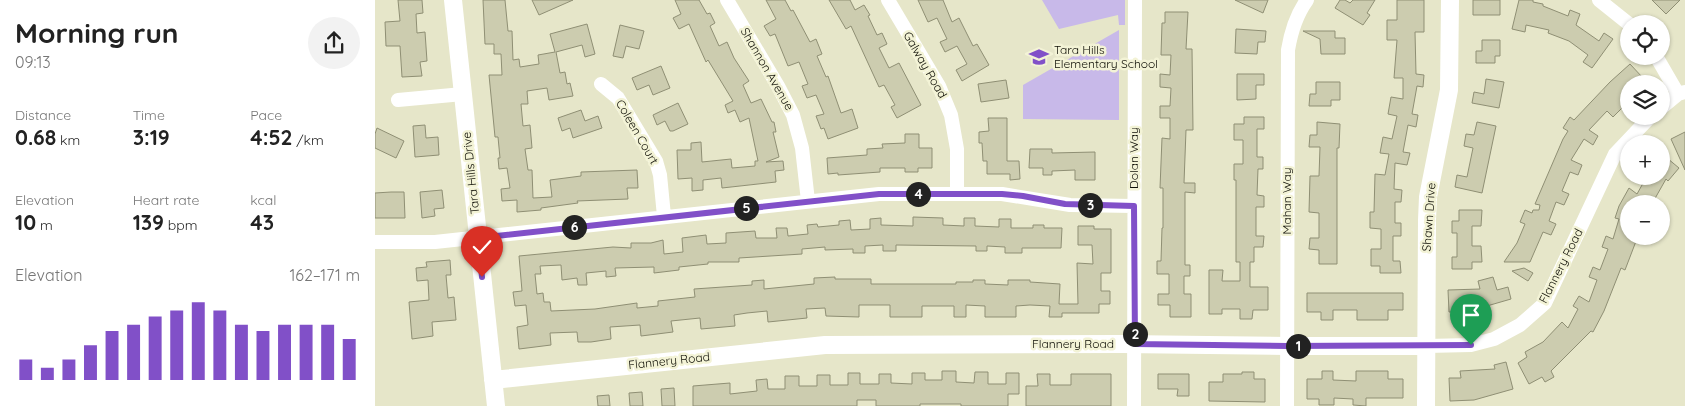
<!DOCTYPE html>
<html lang="en">
<head>
<meta charset="utf-8">
<style>
	body { margin:0; font-family:Quicksand,sans-serif; background:#f2f2f2; color:#222; height:100vh; display:flex; flex-direction:column; font-size:19px; white-space:nowrap }
	* { box-sizing:border-box; margin:0 }
	p { font-size:16px; color:#767676 }
	.icon { flex:none; width:28px; height:28px; fill:none; stroke:currentColor; stroke-width:2; stroke-linecap:round; stroke-linejoin:round }
	.map { position:relative; flex:1; overflow:hidden }
	.details { display:flex; flex-direction:column; background:#fff; width:375px }
	.details>* { flex:none }
	.tools { position:absolute; left:1245px; top:15px; display:grid; gap:10px }
	.tools a { display:grid; place-items:center; width:50px; height:50px; border-radius:50%; background:#fff; box-shadow:0 1px 4px #0004; font-size:25px }
	.pin { position:absolute; display:grid; place-items:center; width:42px; height:42px; color:#fff; margin:-51px -21px; border-radius:50% 50% 50% 0; rotate:-45deg; box-shadow:0 0 5px #0007 }
	.pin .icon { rotate:45deg }
	.km { position:absolute; width:25px; height:25px; margin:-12px; border-radius:50%; background:#222; color:#fff; font-size:14px; line-height:25px; text-align:center }
	.round { display:grid; place-items:center; flex:none; width:52px; height:52px; border-radius:26px; background:#f2f2f2 }
	.summary { display:flex; align-items:center; justify-content:space-between; height:85px; padding:0 15px }
	h1 { font-size:28px; font-weight:700; line-height:38px }
	.metrics { display:grid; grid-template-columns:repeat(3,1fr); gap:8px; height:85px; padding:5px 15px }
	.metrics div { display:grid; align-content:center }
	.metrics b { font-size:21px; font-weight:700 }
	.metrics small { font-size:14px; font-weight:400 }
	.metrics p { font-size:14px }
	.chart { height:140px; padding:10px 15px }
	.chart p { display:flex; justify-content:space-between }
	.chart svg { width:100%; height:90px; margin-top:5px; stroke:#8150c8; stroke-width:6 }
	main { display:flex; flex:1; min-height:0 }
	.map>svg:first-child { display:block }
</style>
</head>
<body>
<main>
<section class="details">
<div class="summary"><div><h1>Morning run</h1><p>09:13</p></div><a class="round"><svg class="icon" aria-label="share" viewBox="0 0 24 24"><path d="M12 15V3M7 8l5-5 5 5M5 13v7h14v-7"/></svg></a></div>
<div class="metrics">
<div><p>Distance</p><b>0.68<small> km</small></b></div>
<div><p>Time</p><b>3:19</b></div>
<div><p>Pace</p><b>4:52<small> /km</small></b></div>
</div>
<div class="metrics">
<div><p>Elevation</p><b>10<small> m</small></b></div>
<div><p>Heart rate</p><b>139<small> bpm</small></b></div>
<div><p>kcal</p><b>43</b></div>
</div>
<div class="chart"><p><span>Elevation</span>162–171 m</p>
<svg viewBox="0 0 160 44" preserveAspectRatio="none"><path d="M5 44V34M15 44V38M25 44V34M35 44V27M45 44V20M55 44V17M65 44V13M75 44V10M85 44V6M95 44V10M105 44V17M115 44V20M125 44V17M135 44V17M145 44V17M155 44V24"/></svg>
</div>
</section>
<div class="map">
<svg width="1310" height="406" viewBox="0 0 1310 406">
	<rect width="100%" height="100%" fill="#e6e6c9"/>
	<path fill="#c8b9e9" d="M667,0h83v25h-6l-1,-10 -59,14z
		M744,30v90l-96,-1v-34z"/>
	<path fill="#ccccaf" stroke="#8f8f74" d="M23,0h24l1,13 -7,1 1,19 8,-1 2,29 -7,1 2,14 -20,1 -2,-31h-14l-1,-24 15,-1z
		M108,0h22l3,31h4l1,29 6,-1 1,8 19,-3 -1,-9 17,-3 -5,-18 37,-10 8,30 -10,3 -3,-12 -26,7 4,21 5,-1 2,12 3,-1 3,13 -24,4 -2,-12 -20,3 1,13h-7l2,22 7,-1 2,23 -7,1 3,21h4l1,28 19,-1 -2,-17 31,-4v-4l56,-2 1,18h-11l1,11 -51,2 1,2 -37,5v2l-24,2v-12l-15,1 -1,-12 9,-1 -3,-20 -8,1 -1,-11h2l-2,-21h-3l-6,-62h13l-1,-21h-7v-10h-9z
		M157,0h41l-34,15z
		M300,0h24l8,14 3,-1 5,10 -5,3 9,20 8,-4 7,16 15,23 -6,4 8,18 10,-4 11,23h2l2,10h-3l6,25 -13,5 17,-1 1,9 -9,1 1,11 -54,6 -1,-10 -18,2v10l-11,1v-13l-14,1 -1,-29h14v-7l10,-1 1,20 29,-3 1,9 23,-2v-5h3l-9,-43 -9,4 -5,-12 -7,3 -3,-8 8,-4 -25,-41 -2,2 -17,-38 -10,5 -6,-11 8,-4z
		M391,0h19l6,11 2,-1 17,32 6,-3 6,15 -5,2 9,21 2,-1 13,37 11,-4 6,19 -30,11 -4,-11 -3,1 -5,-13 8,-2 -8,-19 -9,3 -5,-12 6,-2 -9,-22 -11,4 -13,-32 -5,2 -6,-10 12,-7z
		M454,0h21l5,10 9,-5 6,10 -2,1 9,19 5,-2 5,11 -8,4 10,20 10,-5 22,42 -24,13 -6,-11 4,-2 -11,-20 -5,2 -28,-61 -5,3z
		M543,0h25l9,22 7,-4 14,28 4,-2 12,21 -27,16 -6,-11 11,-6 -10,-18 -12,6 -5,-10 7,-3 -10,-21 -9,4z
		M860,0h33l-5,13z
		M965,0h5l5,3 3,-3h22l-8,13 3,2 -7,10 -28,-17z
		M1022,0h27v32h-9l1,42 8,1 -1,12 -6,-1 -5,28 6,1 -2,12 -8,-2 -5,27 7,1 -3,12 -12,-2 -1,26 8,1 -1,12h-6v21h6v13h-8v25h7l1,12h-21v-7h-9v-17h10v-20l-11,-1v-16h4l1,-38 10,1 4,-21 -9,-1 3,-16 9,2 5,-23 -9,-2 3,-17 12,2v-21h-9l3,-38h-10v-20h10z
		M1098,0h27v15h-27z
		M1144,0h14v2l10,2v2l25,10 2,-6 10,4 -4,11 23,16 5,-8 9,6 -21,29 -9,-6 5,-7 -19,-14 -21,-8 1,-3 -23,-5 -1,7 -13,-3z
		M1277,0h28l-14,14z
		M790,12h23l-2,37h6l1,81h-7l-2,53h11v10l-10,-1v73h5v11h-6v18h7v23h-21v-12h-12v-11h11v-20h-12v-13h4l1,-33h1v-40h-3l2,-50 8,1v-21h-10v-12h10l1,-18 -11,-1v-13l10,1 1,-20h-10l1,-32h3z
		M245,25l24,6 -5,18 -13,-3 -3,12 -10,-2z
		M861,29l30,2 -1,11h-7l-1,12 -22,-1z
		M928,31h32v7h10v16h-24l-1,-15z
		M1107,40h18v16h-5v7h-19v-12h6z
		M1255,64l13,14 -7,6h-7v17l-16,16 -6,-6 -18,19 9,6 -5,9 -9,-6 -13,21 11,5 -4,10 -8,-3 -8,19 7,3 -5,11 -8,-3 -7,19 7,3 -5,11 -8,-3 -13,30h-26l13,-19 8,-19 -5,-2 5,-12 7,3 1,-3h6l1,-5 -5,-1 28,-65 5,-8 -5,-3 7,-11 4,3 36,-38z
		M286,66l9,22 -17,7 -4,-10 -12,5 -5,-12z
		M862,74h27v11h-8v14l-19,1z
		M1111,79l18,3 -5,26 -27,-5 2,-11 10,2z
		M631,80l3,18 -28,4 -3,-18z
		M941,82h24v18h-9v6h-22l1,-12h6z
		M303,103l10,21 -15,7h-3l-5,-10 -8,4 -4,-10z
		M206,110l4,11 13,-5 4,12 -29,10 -3,-10 -8,3 -4,-13z
		M869,117h20v12h-7v28h6v12h-5l-1,26 7,1v11h-8v29h8l-1,11h-9v15h-4v25h18v23h-15l-1,9h-12v-10h-18v5h-13v-44h14l-1,11h18v-19h-4v-82h-2v-16h9v-24h-9v-16h10z
		M613,118h19v43h12l1,18 -10,1v-6h-23v-13h-4l-1,-18h-3v-11l10,-1z
		M942,122l23,2 -1,24h-2v116h-18v-14l-10,-1 1,-11h9v-25l-10,-1 1,-36h9l1,-29h-11l1,-12h7z
		M1102,122l19,4 -14,67 -27,-6 2,-12 10,2 6,-29 -9,-2 2,-12 8,1z
		M50,125l1,13 12,-1 1,18 -24,2 -2,-31z
		M2,128l27,13 -8,17 -21,-10v-14z
		M1310,132v38l-14,-31z
		M530,134h14v14h13v20h-14v4h-13v-4h-25v4l-42,3v-2l-10,1 -1,-16 40,-3v-6l16,-1 -1,-4 23,-1z
		M655,149h22v4l43,-1v28h-20v-10l-23,1v4h-9v-7h-14z
		M1286,153l18,15 -11,13 -2,-2 -13,23 2,2h-26v32h9l-13,34 -4,-2 -17,43 -11,21 -2,-1 -40,40 3,6 -9,5 -3,-5 -13,7 -11,-21 9,-6 -2,-5 18,-10 19,-20 6,6 10,-19 -5,-3 6,-10 10,6 8,-22 -8,-3 4,-10 7,3 8,-21 -6,-2 4,-11 7,3 6,-20 -4,-1 4,-12 10,-18 8,6 10,-18h16l-2,-1z
		M67,190l2,18 -10,1 1,7 -13,2 -2,-26z
		M16,192h13l1,26h-30v-25z
		M1084,210h23l-1,16h-9v20h9l1,16h-10v7h-20v-12h5v-24h-5v-12h7z
		M538,217l30,1v7l21,1v-8h11v8l24,1v-8h12v9h22v-3h11v3h18l-1,20h-39v5h-17v-6l-18,-1v5h-11v-5l-80,-1v6h-13v-6l-18,1v7h-12v-4l-28,1v-3l-23,2v5l-63,4v4h-31v2l-29,3v3l-25,3v-6l-39,1 1,8 -10,1v-6l-20,2 1,12h-9l-1,-7 -15,2 -1,-15 -21,1 1,8h-6l2,20 6,-1 1,9h6l1,9 44,-2 42,-6v5l21,-2v-5l37,-4 -1,-8 58,-4v-4l12,-1v9l50,-5v-6l21,-1v2h36v5h85v-2h17v-2h12v4l23,1v-5h22v2l30,2 -1,20h19l-1,-41 16,1 -1,-19h-14v-19h16v3h17v44h-10v18h9v13h-11v9h-37v4h-13l1,-11 -20,-1 -14,1v11h-31v-11l-19,-1v12h-12v-11h-32v11h-32v-12h-31v12l-33,-1 -1,-8 -19,1 1,9 -39,4 -1,-11 -20,2 -13,2 1,11 -34,3 -1,-11 -29,3 2,11 -32,4 -1,-11 -30,2 1,12 -20,3h-13l-1,-10 -27,1 1,12 -32,4 -2,-22 11,-2 -2,-20 -11,1 -2,-14 9,-1 -3,-35 94,-9 18,1v-5h20l12,-3 1,14 19,-2 -1,-14 24,-3 1,9 19,-1v-10l29,-2 1,7h21l-1,-10h11l1,8 20,-2 -1,-9 10,-1 1,3 21,-2v-4l11,-1 1,10 19,-1v-10l11,-1v7l32,1z
		M75,260l1,15h-5l2,23 6,-1 2,23 -24,2 1,14 -21,3 -3,-37 20,-2 -1,-20 -11,1 -1,-13 11,-1 -1,-5z
		M1149,268l9,5 -5,8 -16,-10z
		M1118,277l4,13 11,-3 3,12 -38,11v9h-12v-7h-12l-1,-22 32,-1 -2,-8z
		M932,293h96v17h-15v10h-31v-10h-24v10h-12v-8h-14z
		M1131,362l7,27 -39,11 -24,1 -1,-23h12l-1,-7 35,-2 -1,-4z
		M567,371h14v11l18,1 1,-11h13v12h18v-11h13v21h-11v12h-47v-2h-41v2h-44v-6h-19v6h-164v-20l37,-3v11l27,-3 -1,-11 11,-1 1,10h17v-13h14v10h18v-11h13v10h18v-12h12v11h19v-10h12v9l21,1v-11h13v7h17z
		M947,371h11v9l23,1v-10h32v8h15v19h-37v8l-13,-1v-6l-19,-1v7h-15v-6h-12v-20h15z
		M867,372h12v7h11v23l-56,-1v-19h14v-8h19z
		M662,374h13v11h21v-11h40v32h-85v-20h12z
		M783,374h31v22h-12l1,-7h-20z
		M299,388l1,18h-13l-1,-17z
		M267,392l1,14h-13l-1,-13z
		M234,395l1,11h-12l-1,-10z"/>
	<g fill="none" stroke-linecap="round" stroke-linejoin="round">
		<path stroke="#fff" stroke-width="14" d="M352,0l51,86 15,29 9,33 6,53
			M513,0l51,86 12,29 6,34v44
			M1224,0l30,24
			M1281,56l22,38
			M226,84l17,14 38,63 4,14 4,41
			M23,100l65,-6
			M1286,108l17,-14 7,-2
			M0,242h60l444,-48h123l68,11 64,1
			M1051,346l45,-1 23,-6 26,-14 25,-22 70,-149 36,-38
			M759,406l1,-406
			M912,406l1,-356c3,-18 8,-35 19,-50"/>
		<path stroke="#fff" stroke-width="18" d="M78,0l43,406
			M118,380l332,-35 297,-1 165,2h139
			M1051,406l1,-186 1,-23 21,-107 1,-90"/>
	</g>
	<g fill="none" stroke-linecap="round" stroke-linejoin="round">
		<defs>
			<path id="route" d="M107,277l-4,-39 401,-44h123l21,2 42,8 69,2 1,138 152,2 184,-1"/>
		</defs>
		<use href="#route" stroke="#fff" stroke-width="10"/>
		<use href="#route" stroke="#8150c8" stroke-width="6"/>
	</g>
	<defs>
		<symbol id="school-bare" viewBox="-9 -9 18 18"><path d="M0-5L7-2L0 1L-7-2ZM-4 1L0 2.5L4 1V4Q0 6-4 4Z" fill="#8150c8" stroke="#f3f3d6" stroke-width="2.5" paint-order="stroke"/></symbol>
	</defs>
	<g fill-rule="evenodd">
		<use href="#school-bare" x="650" y="43" width="28" height="28"/>
	</g>
	<g text-anchor="middle" stroke-width="5" stroke-linejoin="round" paint-order="stroke">
		<g font-size="12" fill="#0e0e05" stroke="#f3f3d6" text-anchor="start">
			<text x="679" y="54">Tara Hills<tspan x="679" dy="14">Elementary School</tspan></text>
		</g>
		<g font-size="12" fill="#0e0e05" stroke="#f3f3d6">
			<text transform="translate(550 65) rotate(60)" y="4">Galway Road</text>
			<text transform="translate(392 69) rotate(60)" y="4">Shannon Avenue</text>
			<text transform="translate(262 132) rotate(60)" y="4">Coleen Court</text>
			<text transform="translate(759 158) rotate(-90)" y="4">Dolan Way</text>
			<text transform="translate(96 173) rotate(-96)" y="4">Tara Hills Drive</text>
			<text transform="translate(912 201) rotate(-90)" y="4">Mahan Way</text>
			<text transform="translate(1054 217) rotate(-86)" y="4">Shawn Drive</text>
			<text transform="translate(1186 266) rotate(-63)" y="4">Flannery Road</text>
			<text x="698" y="348">Flannery Road</text>
			<text transform="translate(294 361) rotate(-6)" y="4">Flannery Road</text>
		</g>
	</g>
</svg>
<div class="tools">
<a><svg class="icon" aria-label="locate" viewBox="0 0 24 24"><circle cx="12" cy="12" r="6"/><path d="M12 2v4M12 18v4M2 12h4M18 12h4"/></svg></a>
<a><svg class="icon" aria-label="layers" viewBox="0 0 24 24"><path d="M12 4l9 5-9 5-9-5zM3 14l9 5 9-5"/></svg></a>
<a>+</a>
<a>−</a>
</div>
<div class="pin" style="left:1096px;top:345px;background:#1e9e55"><svg class="icon" aria-label="arrive" viewBox="0 0 24 24"><path d="M6 21V4h12l-3 4 3 4H6"/></svg></div>
<div class="pin" style="left:107px;top:277px;background:#d93025"><svg class="icon" aria-label="check" viewBox="0 0 24 24"><path d="M5 12l5 5 9-10"/></svg></div>
<b class="km" style="left:923px;top:346px">1</b>
<b class="km" style="left:760px;top:334px">2</b>
<b class="km" style="left:715px;top:205px">3</b>
<b class="km" style="left:543px;top:194px">4</b>
<b class="km" style="left:371px;top:208px">5</b>
<b class="km" style="left:199px;top:227px">6</b>
</div>
</main>
</body>
</html>
